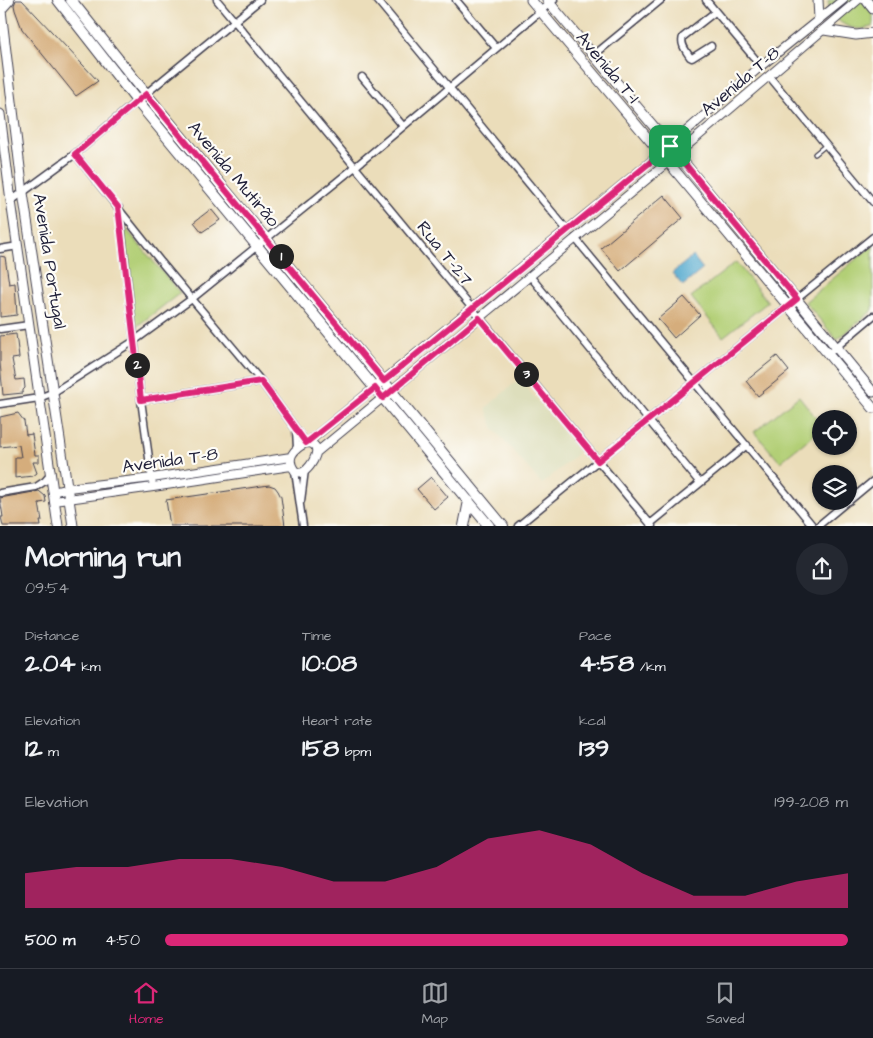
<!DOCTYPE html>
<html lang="en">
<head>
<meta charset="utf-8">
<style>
	body { margin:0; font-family:"Architects Daughter",sans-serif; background:#242831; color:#f1f3f6; height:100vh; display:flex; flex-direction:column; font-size:19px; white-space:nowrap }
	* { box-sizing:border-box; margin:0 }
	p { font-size:16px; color:#9ea1a6 }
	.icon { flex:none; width:28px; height:28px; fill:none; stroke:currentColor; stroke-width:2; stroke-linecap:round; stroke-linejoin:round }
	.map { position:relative; height:526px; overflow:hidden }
	.side { display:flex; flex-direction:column; background:#171b24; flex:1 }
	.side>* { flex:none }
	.buttons { position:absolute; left:812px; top:410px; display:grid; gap:10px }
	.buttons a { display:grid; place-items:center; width:45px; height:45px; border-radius:50%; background:#171b24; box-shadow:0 1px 4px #0004; font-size:25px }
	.pin { position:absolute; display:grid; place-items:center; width:42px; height:42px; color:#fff; margin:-21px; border-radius:10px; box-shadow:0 2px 8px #0006 }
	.km { position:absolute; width:25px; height:25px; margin:-12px; border-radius:50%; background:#222; color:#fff; font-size:14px; line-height:25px; text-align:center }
	.round { display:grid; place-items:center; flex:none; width:52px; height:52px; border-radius:26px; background:#242831 }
	.overview { display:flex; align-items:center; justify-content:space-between; height:85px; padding:0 25px }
	h1 { font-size:28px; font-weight:800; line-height:38px }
	.figures { display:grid; grid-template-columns:repeat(3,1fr); gap:8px; height:85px; padding:5px 25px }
	.figures div { display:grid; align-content:center }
	.figures b { font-size:25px; font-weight:800 }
	.figures small { font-size:14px; font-weight:400 }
	.figures p { font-size:14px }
	.chart { height:140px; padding:10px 25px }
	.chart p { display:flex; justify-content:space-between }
	.chart svg { width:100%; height:90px; margin-top:5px; fill:#db2777; opacity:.7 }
	ul { padding:0 25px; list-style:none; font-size:16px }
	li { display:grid; grid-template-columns:80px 60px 1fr; align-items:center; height:38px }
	li i { height:12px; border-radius:6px; background:#db2777 }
	.dock { display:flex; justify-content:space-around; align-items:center; height:70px; border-top:1px solid #363941; background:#171b24; font-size:14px; color:#9ea1a6 }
	.dock a { display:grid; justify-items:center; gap:2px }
	.dock .active { color:#db2777 }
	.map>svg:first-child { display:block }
</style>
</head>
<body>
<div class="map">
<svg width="873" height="526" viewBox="0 0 873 526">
	<rect width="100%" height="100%" fill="#fdfcf7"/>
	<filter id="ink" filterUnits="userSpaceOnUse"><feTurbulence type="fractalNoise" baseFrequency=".02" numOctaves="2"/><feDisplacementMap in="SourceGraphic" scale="10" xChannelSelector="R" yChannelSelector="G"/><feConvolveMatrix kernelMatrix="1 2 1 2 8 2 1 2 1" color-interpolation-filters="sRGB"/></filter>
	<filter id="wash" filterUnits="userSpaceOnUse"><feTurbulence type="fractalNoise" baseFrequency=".0096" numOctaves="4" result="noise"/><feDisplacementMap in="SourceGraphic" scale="20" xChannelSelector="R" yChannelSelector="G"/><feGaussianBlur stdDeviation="1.12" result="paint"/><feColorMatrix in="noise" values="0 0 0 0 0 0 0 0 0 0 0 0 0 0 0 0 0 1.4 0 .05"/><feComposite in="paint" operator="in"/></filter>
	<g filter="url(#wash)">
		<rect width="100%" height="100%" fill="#ebddba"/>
		<path fill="#dddebc" d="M519,379l33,39 26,35 -36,31 -48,-55 -8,-21z"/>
		<path fill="#b2cf76" stroke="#6a7858" d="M828,0h45v26c-19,9 -44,-5 -45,-26z
			M121,223l59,70 -44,34z
			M873,245v65l-36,30 -32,-38z
			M736,262l32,40 -45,35 -32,-40z
			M799,396l22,28v5l-41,33 -26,-30z"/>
		<path fill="#51a8ce" stroke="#3a6584" d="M693,256l10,13 -20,17 -11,-13z"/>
		<g id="blocks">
			<path fill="#d5ad7c" d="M16,0h6l76,81 -22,15 -54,-67 -7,-19 -1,-5z
				M664,195l19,23 -63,53 -19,-23z
				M211,209l9,11 -18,12 -8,-10z
				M0,256l5,1 4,27 6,-1 2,32 -17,2z
				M684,297l16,18 -26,23 -16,-19z
				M16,334l3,24 -7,1 4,21 8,-1 1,9 -2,2v3l-20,2 -3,-32v-27z
				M777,356l12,15 -31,25 -12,-15z
				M18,413l6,8 2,14 6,-1 3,21h4v7h-6l4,11 -4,3 -18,2v-21h6l-2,-12 -19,2v-30z
				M431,477l17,20 -14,12 -17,-20z
				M269,485l6,2 3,4 3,6 4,29h-115l-4,-26z
				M39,491l6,5 1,6 -7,1 3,18h-2l1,5h-38l-2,-9h2l-3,-19z"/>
		</g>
	</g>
	<g filter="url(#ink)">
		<use href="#blocks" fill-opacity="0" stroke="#403e4e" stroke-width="1"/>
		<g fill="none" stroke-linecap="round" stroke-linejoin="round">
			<defs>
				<path id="service" d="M815,154l11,-9"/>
				<path id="minor" d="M217,0l435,526
					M377,0l190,230
					M456,0l40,48
					M706,0l55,66
					M711,46l-19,12 -2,-1c-4,-6 -10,-13 -7,-20l32,-25
					M594,55l67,-55
					M769,76l104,126
					M362,77l41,49
					M75,154l86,108 100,119 45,62
					M11,201l64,-47 62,-53 123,-101
					M119,208l22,192 12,87
					M575,238l238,288
					M0,249l18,-3
					M530,276l170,207
					M0,329l29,-4
					M828,354l45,-38
					M141,400l120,-19
					M0,404l39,-6 15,-6 80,-51 59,-43 162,-131 199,-167
					M296,429l1,19
					M295,471l8,55
					M0,493l36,-6 9,-6 6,-7
					M301,501l4,-31
					M849,501l24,-20
					M650,524l97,-79
					M518,526l355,-289
					M818,526l30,-25"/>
				<path id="tertiary" d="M306,443c20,-1 6,25 -3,29 -3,1 -6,0 -8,-1 -10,-13 -1,-22 11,-28z
					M307,443l353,-289 101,-88 82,-66
					M317,452l351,-290 190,-162
					M53,492l15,-4 84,-10 139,-21
					M54,501l99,-14 138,-21"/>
				<path id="secondary" d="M531,0l137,162 205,246
					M547,0l130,154 196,238
					M818,0l1,19
					M866,0l7,9
					M0,2l23,191 50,333
					M824,30l32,5 17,-2
					M0,114l11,87 47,325"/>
				<path id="primary" d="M58,0l79,101 352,425
					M71,0l75,94 357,432
					M1,9l8,-9
					M464,526l5,-25"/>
			</defs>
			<use href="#service" stroke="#403e4e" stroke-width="5.5"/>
			<use href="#minor" stroke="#403e4e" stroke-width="9"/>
			<use href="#tertiary" stroke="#403e4e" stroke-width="10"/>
			<use href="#secondary" stroke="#403e4e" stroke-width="11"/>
			<use href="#primary" stroke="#403e4e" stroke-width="12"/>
			<use href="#service" stroke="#fff" stroke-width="3"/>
			<use href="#minor" stroke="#fff" stroke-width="6"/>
			<use href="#tertiary" stroke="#fff" stroke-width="8"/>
			<use href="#secondary" stroke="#fff" stroke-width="9"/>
			<use href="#primary" stroke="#fff" stroke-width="10"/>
		</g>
	</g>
	<g fill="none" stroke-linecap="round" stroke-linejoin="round" filter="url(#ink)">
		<defs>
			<path id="route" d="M146,94l238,287 286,-235 127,153 -199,162 -119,-143 -96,80 -8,-10 -69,55 -45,-62 -120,19 -23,-193 -43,-53z"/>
		</defs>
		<use href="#route" stroke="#fff" stroke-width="10"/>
		<use href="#route" stroke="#db2777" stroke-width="6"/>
	</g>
	<g text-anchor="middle" stroke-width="4.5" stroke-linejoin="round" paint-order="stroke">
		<g font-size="18" fill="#22223b" stroke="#fdfcf7">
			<text transform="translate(608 67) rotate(50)" y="6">Avenida T-1</text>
			<text transform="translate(740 81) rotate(-40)" y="6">Avenida T-8</text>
			<text transform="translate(234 174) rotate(50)" y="6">Avenida Mutirão</text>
			<text transform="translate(445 253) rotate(51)" y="6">Rua T-27</text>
			<text transform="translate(50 261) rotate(81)" y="6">Avenida Portugal</text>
			<text transform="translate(170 460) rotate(-8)" y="6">Avenida T-8</text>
		</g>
	</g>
</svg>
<div class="buttons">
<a><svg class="icon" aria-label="locate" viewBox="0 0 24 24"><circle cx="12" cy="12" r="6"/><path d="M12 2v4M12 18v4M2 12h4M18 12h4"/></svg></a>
<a><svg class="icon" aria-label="layers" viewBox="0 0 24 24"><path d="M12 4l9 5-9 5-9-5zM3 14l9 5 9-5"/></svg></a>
</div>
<div class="pin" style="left:670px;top:146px;background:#1e9e55"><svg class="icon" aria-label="arrive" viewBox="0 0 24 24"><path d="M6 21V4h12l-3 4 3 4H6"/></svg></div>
<b class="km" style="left:281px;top:256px">1</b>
<b class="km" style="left:137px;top:365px">2</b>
<b class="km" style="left:526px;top:374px">3</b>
</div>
<section class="side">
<div class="overview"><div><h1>Morning run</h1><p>09:54</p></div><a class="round"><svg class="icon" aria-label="share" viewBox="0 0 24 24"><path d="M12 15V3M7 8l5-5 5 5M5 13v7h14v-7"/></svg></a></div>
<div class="figures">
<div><p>Distance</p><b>2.04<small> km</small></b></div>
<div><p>Time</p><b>10:08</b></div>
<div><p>Pace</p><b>4:58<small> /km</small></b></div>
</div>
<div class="figures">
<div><p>Elevation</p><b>12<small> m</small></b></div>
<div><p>Heart rate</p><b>158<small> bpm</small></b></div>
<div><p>kcal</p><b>139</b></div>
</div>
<div class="chart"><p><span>Elevation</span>199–208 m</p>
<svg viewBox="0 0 160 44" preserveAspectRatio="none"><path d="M0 44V27L10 24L20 24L30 20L40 20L50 24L60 31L70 31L80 24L90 10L100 6L110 13L120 27L130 38L140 38L150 31L160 27V44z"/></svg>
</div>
<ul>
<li><b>500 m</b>4:50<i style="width:100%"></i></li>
</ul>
</section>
<nav class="dock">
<a class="active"><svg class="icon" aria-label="home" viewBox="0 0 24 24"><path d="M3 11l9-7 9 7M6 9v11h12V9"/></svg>Home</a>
<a><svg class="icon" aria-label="map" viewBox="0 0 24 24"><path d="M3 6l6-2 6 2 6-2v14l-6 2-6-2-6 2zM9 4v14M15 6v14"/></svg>Map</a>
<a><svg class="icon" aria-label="saved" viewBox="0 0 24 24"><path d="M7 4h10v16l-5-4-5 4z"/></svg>Saved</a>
</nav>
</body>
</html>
